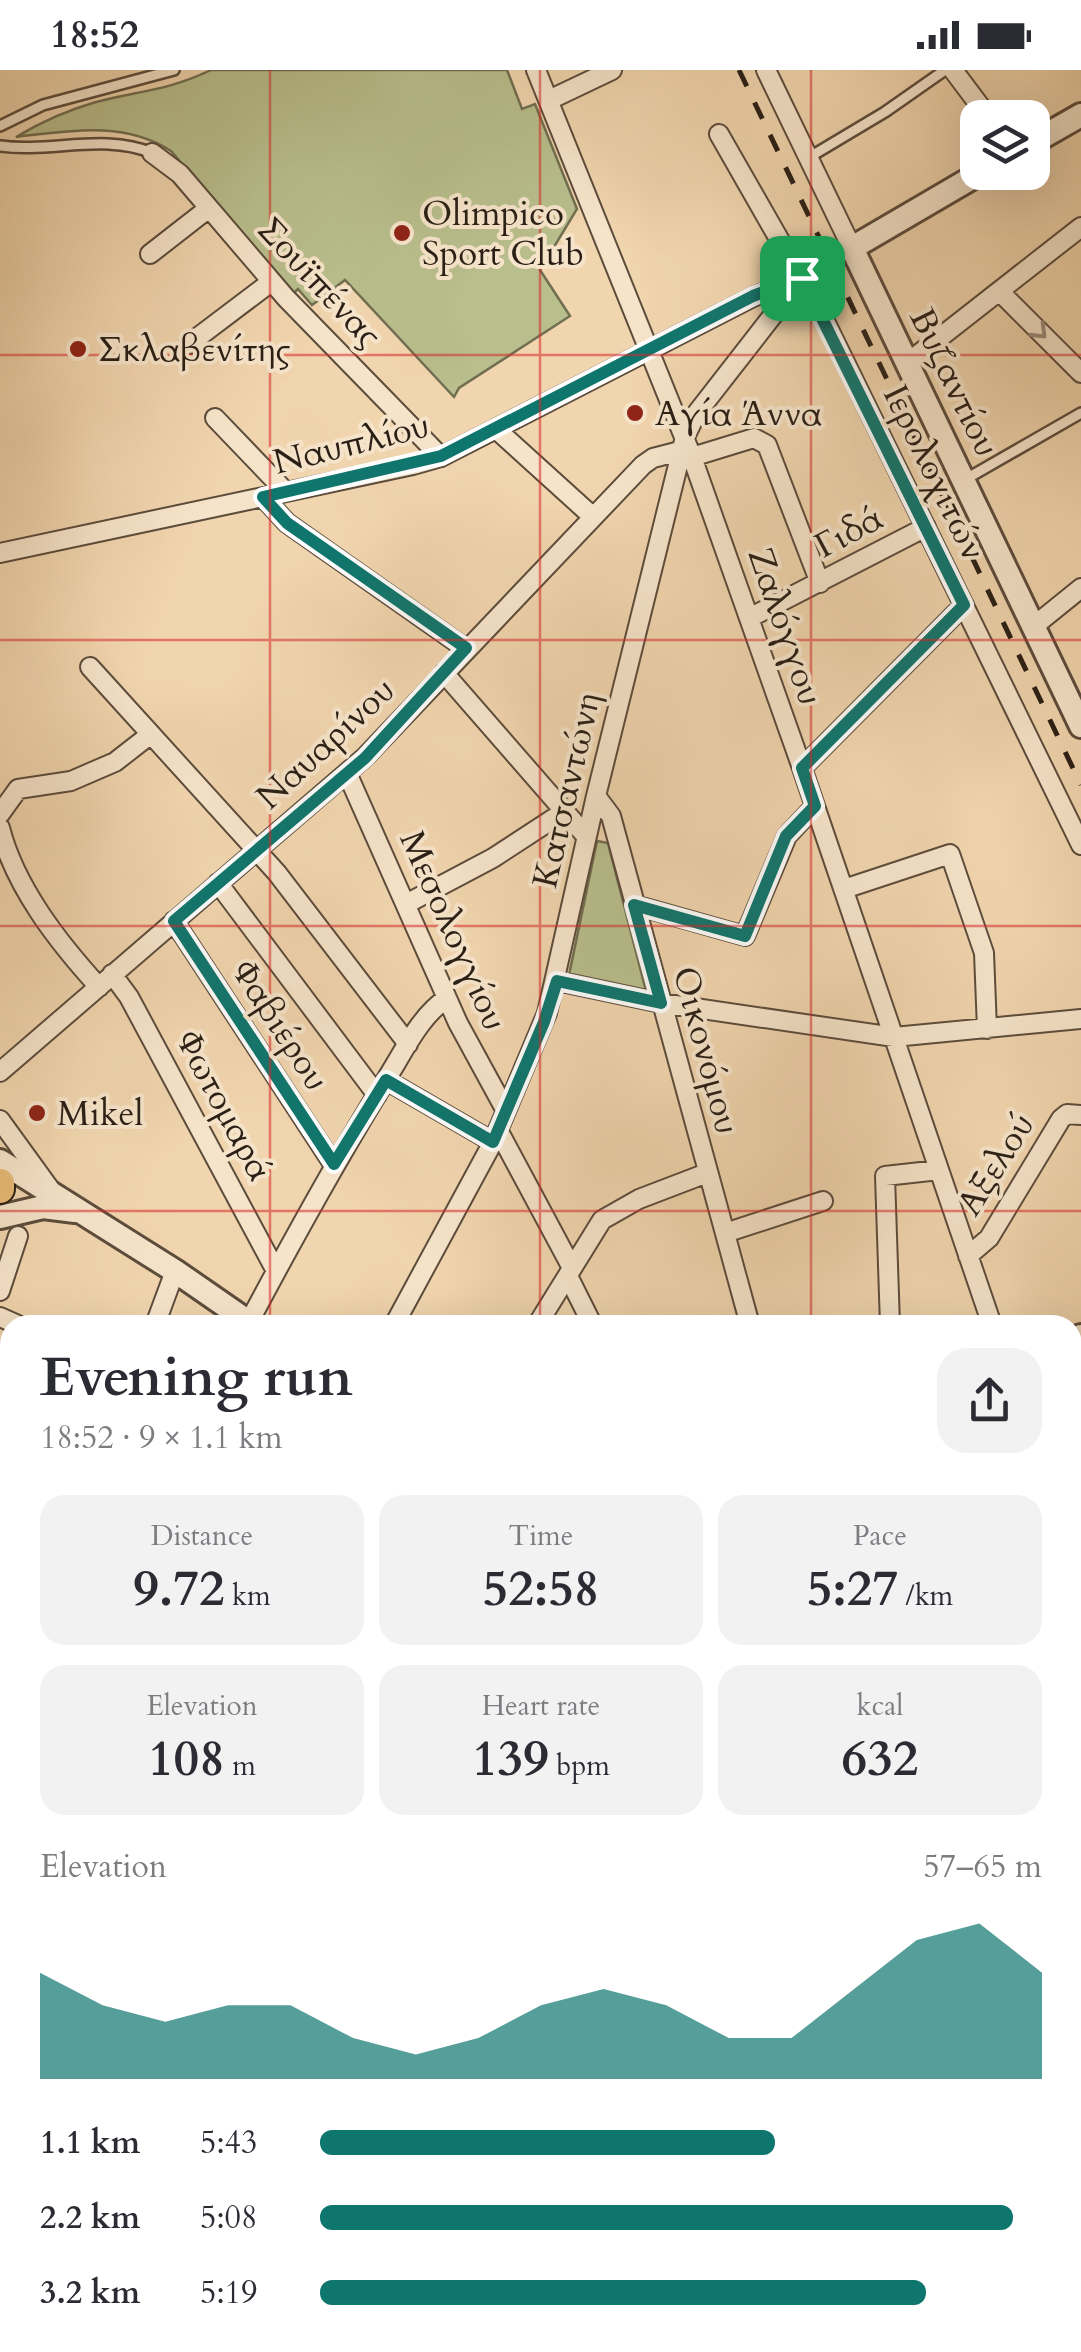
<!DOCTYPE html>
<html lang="en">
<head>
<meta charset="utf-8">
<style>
	body { margin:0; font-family:Cardo,serif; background:#f2f2f3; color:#2b2b33; height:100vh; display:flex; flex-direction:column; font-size:38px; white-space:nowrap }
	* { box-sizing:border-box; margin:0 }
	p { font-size:32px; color:#7c7c81 }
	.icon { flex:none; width:55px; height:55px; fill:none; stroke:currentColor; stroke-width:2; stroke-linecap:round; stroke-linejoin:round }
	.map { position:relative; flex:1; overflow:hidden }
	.drawer { position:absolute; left:0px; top:1245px; width:1082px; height:1038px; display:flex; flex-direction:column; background:#fff; border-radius:30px 30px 0 0; box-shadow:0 10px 40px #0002 }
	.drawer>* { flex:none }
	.tools { position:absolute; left:960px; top:30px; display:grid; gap:20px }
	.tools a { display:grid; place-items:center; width:90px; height:90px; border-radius:20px; background:#fff; box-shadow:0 10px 40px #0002; font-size:50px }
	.pin { position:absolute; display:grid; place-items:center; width:85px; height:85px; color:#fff; margin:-42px; border-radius:20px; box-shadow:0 5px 15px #0006 }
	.round { display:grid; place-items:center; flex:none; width:105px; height:105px; border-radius:30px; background:#f2f2f3 }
	.overview { display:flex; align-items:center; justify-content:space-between; height:170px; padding:0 40px }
	h1 { font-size:55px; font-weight:700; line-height:75px }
	.metrics { display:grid; grid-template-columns:repeat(3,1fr); gap:15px; height:170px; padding:10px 40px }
	.metrics div { display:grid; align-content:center; border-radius:25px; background:#f2f2f3; text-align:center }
	.metrics b { font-size:50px; font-weight:700 }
	.metrics small { font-size:28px; font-weight:400 }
	.metrics p { font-size:28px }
	.chart { height:280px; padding:20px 40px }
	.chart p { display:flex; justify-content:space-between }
	.chart svg { width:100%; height:180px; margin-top:10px; fill:#0f766e; opacity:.7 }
	ul { padding:0 40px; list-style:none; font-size:32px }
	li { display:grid; grid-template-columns:160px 120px 1fr; align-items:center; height:75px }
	li i { height:25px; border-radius:12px; background:#0f766e }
	.status { display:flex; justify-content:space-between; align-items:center; height:70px; padding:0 50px; background:#fff; direction:ltr }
	.status svg { height:28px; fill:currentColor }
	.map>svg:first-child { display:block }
</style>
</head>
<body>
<div class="status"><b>18:52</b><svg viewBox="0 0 49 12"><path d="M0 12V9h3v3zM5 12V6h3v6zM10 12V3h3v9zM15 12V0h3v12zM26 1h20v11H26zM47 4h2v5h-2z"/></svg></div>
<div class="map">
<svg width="1081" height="2282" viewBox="0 0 1081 2282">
	<rect width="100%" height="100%" fill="#f1d5ae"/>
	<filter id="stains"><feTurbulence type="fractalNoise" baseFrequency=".002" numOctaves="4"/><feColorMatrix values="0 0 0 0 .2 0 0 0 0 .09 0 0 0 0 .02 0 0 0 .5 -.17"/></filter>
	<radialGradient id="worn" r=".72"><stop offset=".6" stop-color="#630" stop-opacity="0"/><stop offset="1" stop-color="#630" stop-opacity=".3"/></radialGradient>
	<path fill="#b8be8c" stroke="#716e51" stroke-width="2.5" d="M211,0h296l15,39 13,-5 42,105 -37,61 30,46 -111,72 -5,9 -109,-117 -33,25 -14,-16 -5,5 -122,-143c-47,-31 -103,-20 -155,-14 25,-15 52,-27 80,-35 43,-11 74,-12 115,-32z
		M597,771l11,2 38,148 -77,-16z"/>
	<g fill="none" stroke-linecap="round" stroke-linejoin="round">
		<defs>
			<path id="service" d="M0,56l43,-21 131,-35
				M0,76c50,7 105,-13 152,7
				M808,88l77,-46 60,-42
				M966,409l115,-66"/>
			<path id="minor" d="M536,0l156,387 110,311 190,557
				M766,0l86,178
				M953,0l36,48
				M549,30l63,-30
				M719,64l100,175 262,536
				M152,83l28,21 106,124 155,159
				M150,184l59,-46
				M1000,222l81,81
				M189,274l82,-62
				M906,294l175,-137
				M215,348l71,74
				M496,359l96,87
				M692,387l62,-19 13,7 53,138
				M263,427l24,26 179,126
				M0,483l413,-88 28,-8 312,-160 48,-19
				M749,548l177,-91
				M1034,556l47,-38
				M90,597l187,206 131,171
				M444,603l142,163
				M802,698l162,-163
				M347,703l111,250 48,88
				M596,726l15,20 139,509
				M0,744l18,-25 53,-8 44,-19 36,-28
				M0,758c15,59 58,114 99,159
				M218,813l159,212
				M844,819l106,-35 34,99 3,76
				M406,834l87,-46 72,-47
				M635,835l110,31 42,-100 28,-30
				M174,851l159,243
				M112,904l17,23 147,274
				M557,911l104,22 233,34 187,-18
				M0,1002l365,-315 278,-292 10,-7 27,-7
				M386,1010l107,62
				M0,1050l50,69
				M498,1060l74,138
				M725,1163l98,-32
				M968,1186l21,-18 72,-119 6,-5 14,1
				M568,1206l23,46
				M0,1221l18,-55
				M0,1247l18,8
				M249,1252c44,-83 89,-164 138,-244 17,-27 33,-62 60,-80
				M155,1255l20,-54
				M394,1255l99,-183 54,-129 49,-217 89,-359 11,-23 106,-136
				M537,1255l65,-105 37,-21 68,-26
				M890,1255l-5,-149 54,-6
				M0,1429l10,1
				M1072,1441l9,13
				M0,1573l10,2
				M1072,1621l9,-10
				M1072,1715l9,7
				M0,1873l10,-1
				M1072,1966l9,-11
				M1072,1988l9,10
				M0,2115l10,7
				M1072,2163l9,-7
				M1072,2244l9,13
				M219,2272l2,10
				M490,2272l1,10
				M730,2272l8,10
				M976,2272l1,10
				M129,2282l25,-10
				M671,2282l26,-10
				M906,2282l24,-10"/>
			<path id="tertiary" d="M1032,73l49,-28
				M982,102l-130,76 229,478
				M0,1091l175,110 78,54
				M0,1147l43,-10 32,4
				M1072,1269l9,-3"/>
			<path id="primary" d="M0,1113v6
				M0,1777l10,80
				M0,2015l10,77
				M35,2272l1,10
				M70,2272l1,10"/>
		</defs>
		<use href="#service" stroke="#5c4c3c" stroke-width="14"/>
		<use href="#minor" stroke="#5c4c3c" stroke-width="22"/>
		<use href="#tertiary" stroke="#5c4c3c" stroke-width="28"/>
		<use href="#primary" stroke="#2a1f16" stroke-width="32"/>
		<use href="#service" stroke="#f6e4ca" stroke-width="9"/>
		<use href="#minor" stroke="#f6e4ca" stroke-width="18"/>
		<use href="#tertiary" stroke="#f6e4ca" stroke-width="22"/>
		<use href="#primary" stroke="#e8ba77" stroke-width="28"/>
		<path stroke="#2a1f16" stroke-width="5" stroke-dasharray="18 18" stroke-linecap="butt" d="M739,0l342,715"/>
	</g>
	<defs><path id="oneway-chevron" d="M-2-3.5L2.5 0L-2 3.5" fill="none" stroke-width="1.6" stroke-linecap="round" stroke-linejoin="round" transform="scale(2.5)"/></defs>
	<use stroke="#9a8b79" href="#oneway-chevron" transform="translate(1040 262) rotate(45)"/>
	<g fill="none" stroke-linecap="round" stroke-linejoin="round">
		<defs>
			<path id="route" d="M802,208l162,327 -162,163 13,38 -29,30 -41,100 -111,-31 27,98 -104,-22 -13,41 -51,120 -107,-62 -52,84 -160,-243 191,-163 101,-110 -179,-125 -24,-26 178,-41 312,-160z"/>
		</defs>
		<use href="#route" stroke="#fff" stroke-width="20"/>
		<use href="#route" stroke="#0f766e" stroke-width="12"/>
	</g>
	<path fill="none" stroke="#d62828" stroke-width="2.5" stroke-opacity="0.55" d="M270,0v1255M540,0v1255M811,0v1255M0,285h1081M0,570h1081M0,856h1081M0,1141h1081M0,1426h10M1072,1426h9M0,1711h10M1072,1711h9M0,1997h10M1072,1997h9M270,2272v10M540,2272v10M811,2272v10"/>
	<g fill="#8f2418" stroke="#f6e4ca" stroke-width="4">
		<circle cx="402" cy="163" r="10"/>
		<circle cx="78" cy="279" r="10"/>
		<circle cx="635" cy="343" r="10"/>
		<circle cx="37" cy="1043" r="10"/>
	</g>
	<g text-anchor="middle" stroke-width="8" stroke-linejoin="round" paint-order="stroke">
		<g font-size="35" fill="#2a1f16" stroke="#f6e4ca" text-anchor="start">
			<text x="422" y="155">Olimpico<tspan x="422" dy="40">Sport Club</tspan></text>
			<text x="98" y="291">Σκλαβενίτης</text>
			<text x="655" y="355">Αγία Άννα</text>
			<text x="57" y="1055">Mikel</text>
		</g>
		<g font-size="35" fill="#2a1f16" stroke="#f6e4ca">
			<text transform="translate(320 212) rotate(47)" y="12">Σουϊπένας</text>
			<text transform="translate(955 312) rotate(64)" y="12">Βυζαντίου</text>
			<text transform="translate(351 373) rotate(-14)" y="12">Ναυπλίου</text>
			<text transform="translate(935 402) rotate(64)" y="12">Ιερολοχιτών</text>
			<text transform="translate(849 461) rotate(-28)" y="12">Γιδά</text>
			<text transform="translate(786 556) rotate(71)" y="12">Ζαλόγγου</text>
			<text transform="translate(325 673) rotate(-43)" y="12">Ναυαρίνου</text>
			<text transform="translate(566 720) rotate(-77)" y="12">Κατσαντώνη</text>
			<text transform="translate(454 860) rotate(66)" y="12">Μεσολογγίου</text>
			<text transform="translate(281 955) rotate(57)" y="12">Φαβιέρου</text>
			<text transform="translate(707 980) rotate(75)" y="12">Οικονόμου</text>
			<text transform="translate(225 1036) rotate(62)" y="12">Φωτομαρά</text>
			<text transform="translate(995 1094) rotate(-58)" y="12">Αξελού</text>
		</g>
	</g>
	<rect width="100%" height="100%" filter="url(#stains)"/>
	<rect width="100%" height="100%" fill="url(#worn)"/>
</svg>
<div class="tools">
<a><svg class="icon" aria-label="layers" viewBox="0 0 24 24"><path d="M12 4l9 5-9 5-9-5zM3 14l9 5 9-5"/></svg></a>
</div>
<div class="pin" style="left:802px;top:208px;background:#1e9e55"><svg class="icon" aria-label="arrive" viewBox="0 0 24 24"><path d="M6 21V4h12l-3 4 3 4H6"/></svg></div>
<section class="drawer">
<div class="overview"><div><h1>Evening run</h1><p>18:52 · 9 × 1.1 km</p></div><a class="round"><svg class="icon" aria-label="share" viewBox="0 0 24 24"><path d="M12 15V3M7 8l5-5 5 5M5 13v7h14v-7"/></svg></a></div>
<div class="metrics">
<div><p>Distance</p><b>9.72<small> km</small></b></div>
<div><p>Time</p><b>52:58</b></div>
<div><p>Pace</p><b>5:27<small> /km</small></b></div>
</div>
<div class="metrics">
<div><p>Elevation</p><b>108<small> m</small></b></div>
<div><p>Heart rate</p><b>139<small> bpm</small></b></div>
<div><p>kcal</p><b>632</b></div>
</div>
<div class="chart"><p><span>Elevation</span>57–65 m</p>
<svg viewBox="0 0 160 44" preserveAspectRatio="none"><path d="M0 44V18L10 26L20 30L30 26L40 26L50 34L60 38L70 34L80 26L90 22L100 26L110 34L120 34L130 22L140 10L150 6L160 18V44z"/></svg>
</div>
<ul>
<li><b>1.1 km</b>5:43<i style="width:63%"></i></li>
<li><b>2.2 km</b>5:08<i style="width:96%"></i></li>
<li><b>3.2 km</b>5:19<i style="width:84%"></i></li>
</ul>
</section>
</div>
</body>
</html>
